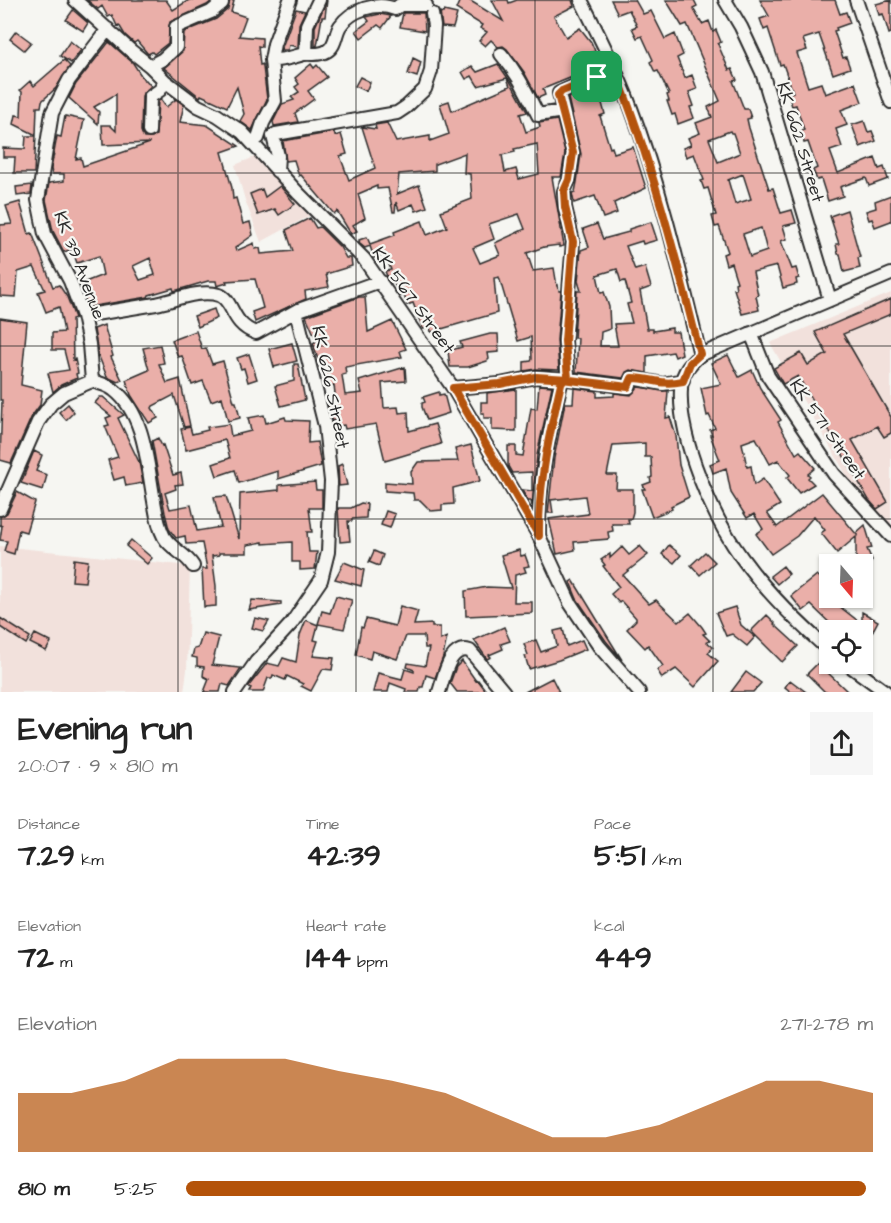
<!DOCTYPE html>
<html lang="en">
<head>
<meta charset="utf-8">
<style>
	body { margin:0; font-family:"Architects Daughter",sans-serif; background:#f6f6f6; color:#222; height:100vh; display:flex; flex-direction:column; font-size:22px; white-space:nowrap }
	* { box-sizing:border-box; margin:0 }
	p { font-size:20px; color:#767676 }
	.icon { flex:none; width:33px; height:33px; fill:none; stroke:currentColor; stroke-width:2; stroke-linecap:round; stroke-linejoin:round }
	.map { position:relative; height:692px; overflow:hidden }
	.side { display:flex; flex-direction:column; background:#fff; flex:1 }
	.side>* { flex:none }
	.needle { width:39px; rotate:161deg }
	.fabs { position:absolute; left:819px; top:554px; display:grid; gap:12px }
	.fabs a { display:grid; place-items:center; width:54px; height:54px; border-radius:0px; background:#fff; box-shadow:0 2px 4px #0004; font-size:30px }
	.pin { position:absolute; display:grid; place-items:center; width:51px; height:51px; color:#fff; margin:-26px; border-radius:12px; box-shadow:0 3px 9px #0006 }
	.round { display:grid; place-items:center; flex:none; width:63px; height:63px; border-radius:0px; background:#f6f6f6 }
	.head { display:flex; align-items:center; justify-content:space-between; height:102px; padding:0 18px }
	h1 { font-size:33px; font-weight:800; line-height:45px }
	.metrics { display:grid; grid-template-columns:repeat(3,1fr); gap:9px; height:102px; padding:6px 18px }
	.metrics div { display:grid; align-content:center }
	.metrics b { font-size:30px; font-weight:800 }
	.metrics small { font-size:16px; font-weight:400 }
	.metrics p { font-size:16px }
	.chart { height:168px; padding:12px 18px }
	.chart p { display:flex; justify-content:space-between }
	.chart svg { width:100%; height:108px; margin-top:6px; fill:#b45309; opacity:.7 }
	ul { padding:0 18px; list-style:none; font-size:20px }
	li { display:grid; grid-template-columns:96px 72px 1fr; align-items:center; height:45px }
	li i { height:15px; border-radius:8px; background:#b45309 }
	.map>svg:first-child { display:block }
</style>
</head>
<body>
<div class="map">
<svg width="891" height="692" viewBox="0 0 891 692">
	<rect width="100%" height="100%" fill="#f6f6f2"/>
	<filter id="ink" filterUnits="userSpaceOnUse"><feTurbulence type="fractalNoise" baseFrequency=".0167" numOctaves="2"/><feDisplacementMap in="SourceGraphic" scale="12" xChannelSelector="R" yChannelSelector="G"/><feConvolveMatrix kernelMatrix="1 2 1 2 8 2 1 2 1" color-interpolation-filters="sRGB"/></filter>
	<g filter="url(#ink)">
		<path fill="#f2e1dc" d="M257,156l54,59 -50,27 -16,-42 -10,-35z
			M891,293v233l-6,-3 -27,-28 -88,-152z
			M0,546l190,20 -3,104 -3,22h-184z"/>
		<path fill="#eaafa9" stroke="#2b2b2b" stroke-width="1.5" fill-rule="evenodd" d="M87,0h79l7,10 16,-10h24l-6,5 -37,17 -2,21 -14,11 -2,-2 -4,2 -11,-13 -3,2 -9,-8 -6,-10 -2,1 -5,-11 -4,2 -6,-11 -4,3z
			M230,0l4,1 -3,11 15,5 -7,19 23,2v9l-4,-1 2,19 3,-1v3l4,32 -15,31 -12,-9 4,-7 -7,-27 -10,20 -26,-12 -1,2 -36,-29 19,-17 1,-19 32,-13 12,-10z
			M327,0l-2,17h-3l-5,29h-2v-19z
			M460,0h9l34,21 -11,-21h16l1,3 8,-3h55l2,6 -20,10 12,21 14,-9 11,14 4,9 -14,6 6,14 -44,18 2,6 -7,3 -14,-26 -17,-23 -4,-3 -5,1 -7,-7 -6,6 -6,-5 8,-9 -7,-4 2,-3 -26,-16z
			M611,0h24l8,14 8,-3 14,28 10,-5 8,21 -6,3 8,20 7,-3 5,14 -8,3 5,14 -4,1 4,11 -16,6 -3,-10 -3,1 -5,-14h2l-2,-6 2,-1 -11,-23 -3,1 -5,-10 3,-2 -11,-24 -5,2 -5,-10 5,-2 -8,-16 -11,4z
			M666,0h28l3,6 -4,2 9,16 7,-3 4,11 3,-2 5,12 -3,2 2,5 9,21 3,-1 5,11 -4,1 11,28h4l3,9 -4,1 2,9 20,61 4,-1 8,25 11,-3 4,13 -13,3 4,13 -6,2 11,28 4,-1 3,10 -3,1 1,5 -14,4 -6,-22 -24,6 5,23 -2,1 3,14 -17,4 -8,-25h2l-1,-6 2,-1 -6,-19 -5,2 -3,-11 5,-2 -9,-26 -4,1 -3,-11 4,-1 -8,-27 -4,1 -3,-8 3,-1 -10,-26 -8,3 -3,-9 8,-3 -3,-7 12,-5 -4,-10 16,-6 -4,-10 12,-6 -33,-77 -5,2zM730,131l1,2h2l7,20 -22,9 -9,-23zM743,174l8,25 -16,5 -7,-24zM761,228l6,23 -17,6 -7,-23z
			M760,0h75l5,14 6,-2 4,11 -14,5 1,2 -3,1 9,27 3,-1 4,11 -17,6 -14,-40 -16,5 4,11 -10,3 11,34 13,-4 4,11 30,-11 7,19 -21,8 6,15 -11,4 6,18 -12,4 8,22 37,-15 4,11 5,-2 4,12 -19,7 -3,-8 -26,9 3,9 -15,5 -7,-22 -4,1 -4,-10 4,-2 -9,-26 -4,1 -3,-12 3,-1 -8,-25 -4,1 -4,-12 5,-2 -10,-28 -3,1 -12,-37 -4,2 -4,-11 9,-3z
			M891,0v33l-2,1 -6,-20 -4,1 -3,-11z
			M296,9l9,2 -6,13 -1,23 -9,-2 -1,5h-7z
			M73,10l15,13 -5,8 -17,-11z
			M444,11l13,3 -4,14 -11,-1 -2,-15 3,1z
			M403,13h21l1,18 -25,-4z
			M380,14l11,2 -9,12 -4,-3 -17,13 -5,-7 13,-10 -3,-4z
			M16,31l15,11 -7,8 -14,-11z
			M70,41l11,9 -10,13 -11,-7z
			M109,42l24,21 11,17h2l5,6 -8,7 -1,4 -1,34 3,7h8l4,-3 2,-34 3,-1 5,7 9,-7 -1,-2 10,7 -4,17 27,3 32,21 -17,6 10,36 1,11 3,-1 7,26 7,-2 3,13 -18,13 1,3 18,-8 1,6 5,-1 1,6 32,-3 -7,-21 24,-12 6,10 4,-1 20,20 6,11h5l1,8 -26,8 3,13 -24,4 1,8 -51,23 -3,-10 11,-4 -8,-29 -29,2 1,2 -10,3 -1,-5h-8l-34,10 -1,-3 -24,7 -1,2 -60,10 -8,-23 23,-9 -4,-19 -22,7 -5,-14 -8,3 -11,-21 -7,-31 3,-17 15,-2v-7h-12l-1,-5 6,-33 4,1 4,-21 19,4 -8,39 5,-1 2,8 67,-23 -47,2 -1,-20h8l6,6v-37l-22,13 5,5 -1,12 -29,-26 7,-14zM150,258l5,17 -15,5 -7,-14z
			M413,58l8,4 -4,15 -9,-3z
			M64,60l6,6 -14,22 -14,13 -1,6h-4l-1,28 -22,-11 2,-9 5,1 1,-24 -2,-2 10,-9 4,5z
			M311,64l3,4 3,-3 10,12 -19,14 6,8 -19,14 3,9 -24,4 -1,-4 9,-18 12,-4 -3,-3 8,-5 -4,-5 4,-3 -4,-6z
			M498,64l12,17 17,31 -7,2 6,18 14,-5 -1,-4 18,-3 8,33 -4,24h-9l12,69 -5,1v-2l-15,2 -17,6 6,18 21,-3 3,18 1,-1 1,6h2l-4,49 2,30 -23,-1 -12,2v-9l7,-1 1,-2 -1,-22 -13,4 -19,-64 -5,1 3,35 -66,19 -1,-5 -7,2 -10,-26 -6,2 -3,-10 -4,1 -6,-13h-3l-3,-4 -3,-8 6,-1 -6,-16 -11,4 -4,-12 -5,2 -5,-4 -1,-4 8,-3 3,7 25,-9 -1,-3 28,-11 5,14 20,-8 -6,-16 31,-12 -2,-25 -6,-1 1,-20 -30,11v7l-36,3 -2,20 22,-9 8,22 -11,4 -3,-7 -14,6 -3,-8 -1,10h-2l-5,-24 -11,1v-3l-19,8 7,24 -12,7 4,6 -6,3 -14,-23 -3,3 -33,-39 -2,1 -5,-16 -8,1 -3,-20 51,-9 1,4 6,-2 6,20 -7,2 9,24 26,-12 -13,-41 14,2 -1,-4 12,-2 9,19 34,-6v5l19,-7 -9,-30 9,-3 3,10 58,-25 -3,-8 -29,8 -6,-10 -6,3 -4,-7 10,-6 5,6zM537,144l2,30 -20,5 -3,-10 -11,3 -3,-17 13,-3 -1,-3zM519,214l6,15 -30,14 5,12 -20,8 -7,-15 21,-9 -5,-15z
			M360,77l10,5 -4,9 -11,-5z
			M597,85l8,29 -5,2 10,32 2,-1 2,6 19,-6 13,41 -32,15 3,10 -14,5 -8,-22 -21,7 -2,-10 3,-1 2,-10 4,-28 -13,-56z
			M864,121l4,11 4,-1 4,10 -16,6 -8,-22z
			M26,136h10l-2,37h-20l1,-16h-12v-9l22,1z
			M32,185l-1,9 -14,2 -1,-9z
			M280,186l15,18 -16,11 -4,-6 -17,6 -8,-21 12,-5 3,8z
			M891,195v26l-16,6 -3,-8 -3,1 -3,-9 10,-3 -1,-7z
			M20,202l9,32 3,-1 21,54 6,-2 8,12 8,21 -3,1 1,41 2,-1 3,14 -2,1 1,4 -16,7 -8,7 -5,-19 21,-3 -5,-20h-12v-17l12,-1 -5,-25 -13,5 -8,-20 7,-2 -11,-23 -16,5 -2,25 -16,-1v-71l12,-1 -6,-18z
			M847,210l13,47 -2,1 2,10 -16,4 -4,-18h-2l-2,-10h3l-9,-28z
			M651,222l6,18 -14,4 -1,-3 -16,5 9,24 10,-3 6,20 -11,4 7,38h6v2l19,-3v4h6l4,22 -7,3 -2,-5 -26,4v17l-17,-3 -4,2 -3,6 -47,-6 2,-34h-4l3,-47h4l-3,-10 3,-31 8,-3 -6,-18 14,-5 6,15 26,-7v-3zM617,269l4,13 4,-1 6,22 -4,1 5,19 -18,1 4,22h-18l1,-14 9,-3 -1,-22 -5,-15 -3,1 -4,-18z
			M359,297h6l3,35 24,-11 14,28 -6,2 2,6 -57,10 1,7 -4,1 3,20 17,-2 -3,-12 46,-14 1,14 -24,2 2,25 14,-1 1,6 9,-1 1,19 26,-7 6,20 -56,17 -9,-37 -31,5 -1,-4 -7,1 -1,-6 -4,1 -4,-17 8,-2 -2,-17 -8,2 -13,-44 4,-2 -11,-25z
			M891,299v15l-48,20 48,83v16l-7,4 -7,-11 -25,14 36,62 -11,7 -8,-9 -71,-124 -15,8 -9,-16 27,-15 7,12 19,-11 -12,-22z
			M214,309l3,9 -19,9 -4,-11z
			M0,318l27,4 -6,63 21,5 -2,15 -8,11 -21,47 -11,-3 2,-60h-2z
			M104,325l9,31 -2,1 11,23 -4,2 -11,-5 -9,-23 -4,-25z
			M196,331l6,18 4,-1 6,16 11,-3 11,41h2l4,16 -12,3 -6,-24 -11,4 -8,-20 -11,4 -10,-29 -4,1 -6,-17z
			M490,334h8l1,18 -11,1 1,6 -2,2 -19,6h-18l-2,-16 14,-4 -2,-5z
			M292,343l5,18 -23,6 -5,-18z
			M160,345l4,18 -5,1 8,19 13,-4 10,47 -6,1 -10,-32 -21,11 -1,2 6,10 -9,5 -18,-28 -5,-15 23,-10 -6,-22z
			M249,354l8,25 -9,3 -4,-14 -3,1 -4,-11z
			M728,355l11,22 13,-7 8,18 21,32 -3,2 18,32 4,-3 15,17 -7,6 2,2 -2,2 6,6 -15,9 -12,-15 3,-3 -12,-15 -8,4 -14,-26 -14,5 5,24 4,-1 3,19 9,-6 17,26 -13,8 10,14 45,-34 35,42v-3l8,-7 7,23 -5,1 5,11 -10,19v-15h-6v-27l-19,16 -16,-20 4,-3 -11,-14 -17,20 -26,18 -15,-20 7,-5 -9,-15 -7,4 -16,-25 -5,-25 -13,5 -3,-9 10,-4 -10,-25h2l-2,-5 5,-2 -6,-13 -2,1 -6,-28 20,-4 -10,-21z
			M294,364h4l7,36 -24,6 -6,-20 19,-5z
			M539,385l13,1 -15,69 -5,51 -1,-5h-3l-6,-11 10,1v-19l-20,1 -4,-7v-20h8v9l7,1 8,-48 6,1z
			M638,387l30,4 -2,27 4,-1 6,19 3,29 10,32 -18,9 1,3 -20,8 -10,-28h3l-2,-4 8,-3 -1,-4 2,-1 -1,-20h-6v-14l-32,2 -6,30h10l-1,14h17v23l-2,7h-3l1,5h-17l1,7 -5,1 1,7 -35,3 1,8 -18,4 -8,-35 39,-5 -3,-18 -34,4 2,13h-5l6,-55 11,-55h8l1,-15 23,3v6l17,-1v-3l17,2z
			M516,389v42l-24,-1v-12h-8v-5h-3v-11h6v-9z
			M439,392v3l5,-1 5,19 -22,7 -5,-13v-4l3,-1 -2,-5z
			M100,397h3l21,18 -6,3 21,44 4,21 -17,3 -2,-9 -10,3 -6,-20 10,-3 -13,-31 4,-1 -3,-7 5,-2 -16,-13z
			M68,404l6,8 -8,8 -7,-8z
			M264,415l2,8 19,-6 1,3 23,1 -1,22 9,-1 4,24 -43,13v-8l-39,12 -4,-13 -18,6 -4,-12 17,-6 -5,-18 -39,10 -5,-21 9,-2 2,7 16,-4 -1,-3 22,-3 2,12 20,-5 -3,-13z
			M158,438l4,8 1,-1 10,30 8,-2 2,11 -8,1 1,4 -11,4 5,16 21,-4 6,26 24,-4 -7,-30 12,-1 13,43 1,-45 39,-4v-5l36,-3 1,8h6v18h-13l3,24h-5l2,20h8l-2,17 -15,1v-8h-8v-20l-29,2v-2l-16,3v8h-28v2l-7,1 4,30v20l-12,1 -2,-38h5l-5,-26 -16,1 -1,-8 -9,2 -7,-9 -4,-16 -13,-72z
			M471,445l9,36 -27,7 1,16 -12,1v5l-11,1 -11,-11h-6l-1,-7 -28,-2v-9l27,2 -1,-12 7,-10 40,-1 -3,-12z
			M34,451l8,4 -6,16 11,4 -4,15 -22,-7z
			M342,464l5,21 -8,1 -1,-20z
			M17,492l18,10 -9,30 -7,-2 -5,24 -10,-3 3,-10 -7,-1 2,-14 -2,-1v-8l7,-4z
			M361,503l6,1 -1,14 -14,1v2h-4l2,20 -10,1 -2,-34h13z
			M386,511l9,3 -5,14 -9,-3z
			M131,540l21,18 -5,6 -21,-18z
			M669,545l12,10 -7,8 -12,-9z
			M640,546l8,9 -25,20 26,29 7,-4 23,22 11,-9 12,14 4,6 -3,1 7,7 -3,1 6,5 -5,6 10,8 -23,26 -19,-18 -14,9 -5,-8 6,-4 -15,-21 -3,3 -18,-19 9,-9v-2l-15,-17 -2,2 -8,-9 8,-7 -16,-21 2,-1 -4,-5 9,-6v4l12,-11 7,8z
			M519,550l2,6 4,-1 4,11 -5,1 2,5 -11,3 -1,27h18v11l-66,3 -1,-25 22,-4 24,1 -10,-33z
			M374,551l9,4 -4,11 -10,-4z
			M705,552l10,10 -15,13 -9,-10z
			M74,559l14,2 -3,21 -13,-1z
			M344,562l20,8 -3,16 -26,-7z
			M783,566l6,8 -12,10 -7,-8z
			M817,575l13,11v13l28,22 -7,9h-14l-26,-25 -8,6 -12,-15z
			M573,580l33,54 16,26 -16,-19 -29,-42 -7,-17z
			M336,596l16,4 -8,29 -26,-5 4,-13 8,2z
			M252,600l29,2v3l-32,5z
			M400,606l18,5 -4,14 18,-1v3h8v13l7,-3 -4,20 -8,21 -9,-3 -3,12h-3l-1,5h-14l1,-3 -16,-6 -2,9h-15l5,-19 24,6 3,-10 9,3v-2l-7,-3 1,-4 17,3 4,-18h-4l-1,-12h-18l-9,23 -25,-8 -2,8 -14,-4 5,-28 2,1 3,-9 29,7z
			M735,607l6,18 14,12 -8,9 -15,-12 -6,2 -10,-23z
			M862,612l16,9 -8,15 2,1 -10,14z
			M767,615l8,8 -1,1 24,22 -16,16 -31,-31z
			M0,618l30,19 -4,7 -26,-17z
			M255,618l14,3 -6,10 -11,-3z
			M306,620l12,5 -4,15 4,1 -5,15 21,2 -2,12 -9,-1 -12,22 -10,-5 2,-2 -16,-8 -2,4 -12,-5 -1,3h-4l-5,14h-14l2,-4 -3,-1 19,-24 12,3 4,-8 13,4 4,-27z
			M504,627l6,14 -9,3 2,5 -14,6 2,2 -4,2 -13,-19z
			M563,629l4,17 15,-6 4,9 -27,11 -30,9 -4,-13 3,-1 -4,-11 12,-4 5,12 16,-6 -3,-15z
			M203,633l16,4 -7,28 29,3 -12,18 -7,-2 -2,8h-16l5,-13 -6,-3 1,-9 -7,-1v-8l-5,-1 2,-8 4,-1z
			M35,634l16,8 -5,9 -16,-8z
			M462,661l14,20 2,-1 9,12h-30l-7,-9 6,-16z
			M818,663l7,7 23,22h-23l-18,-18z
			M746,672l15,11 -8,9h-22z
			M552,678l7,14h-34z
			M790,680l16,12h-15l-6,-5z"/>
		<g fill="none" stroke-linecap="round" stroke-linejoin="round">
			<defs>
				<path id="minor" d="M75,0l55,50 20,16 15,15 33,25 19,9 25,17 56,61 66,66 89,129 86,148 31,67 29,43 40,46
					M581,0c18,35 36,71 50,108 30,80 49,164 69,247 -10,8 -19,19 -19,34 -3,50 32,129 61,169 25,35 56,65 88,93
					M725,0l16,27 21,45 68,228
					M856,0l35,102
					M306,54l1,-29 12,-25
					M501,54c18,21 25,38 37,61l25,-4 10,42 -4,27 -5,11 1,16 8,35 -8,99 3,38h-6c-12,51 -24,103 -23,156
					M271,60c13,1 21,-3 33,-6 8,-1 15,2 23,-3 9,-5 8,-17 13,-25 11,-16 37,-25 55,-17l5,-4h26
					M150,66l13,-7 13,-12v-20l35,-15 11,-9
					M563,111l-4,-18 55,-25
					M149,131l1,-34 10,-7 5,-9
					M252,143l6,-5 5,-15 12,-22 -4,-41 3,-16 16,-44
					M277,171l1,-15 -5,-20 3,-2 121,-21 9,-6 19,-18 6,-18 3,-45 -2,-12
					M83,316c24,-4 49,-8 73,-12 19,-4 44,-15 63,-9 15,5 11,29 37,38l40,-22 84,-30
					M751,333l17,43 66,98 57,62
					M700,355l191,-81
					M568,379l61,8 3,-9 31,6 20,-4
					M92,381l-3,-37 -6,-28 -13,-35 -25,-47 -7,-34 14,-87 17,-33 39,-51
					M92,381c7,2 16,4 22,9 31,24 33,74 40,111 2,12 4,25 10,36 7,12 22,17 29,29
					M453,388l47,-4 36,-7 26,2
					M0,509l38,-87 13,-18 13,-11 28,-12
					M846,663l40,29
					M235,692l21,-30 35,-38 30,-44 7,-28 3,-71 -6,-55 -29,-115
					M439,692c5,-14 10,-48 31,-41l34,41"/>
			</defs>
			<use href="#minor" stroke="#2b2b2b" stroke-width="16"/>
			<use href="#minor" stroke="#f6f6f2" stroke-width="12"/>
		</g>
	</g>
	<g fill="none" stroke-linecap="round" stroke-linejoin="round" filter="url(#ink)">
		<defs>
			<path id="route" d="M597,77l-35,14 -4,4 15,58 -4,27 -5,11 1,16 8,35 -8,99 3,38 -32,-2 -36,7 -47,4 86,148c-1,-53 11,-105 23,-157l66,8 4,-9c21,0 27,8 51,3l7,-18 10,-9c-24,-96 -48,-193 -86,-286l-17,9"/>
		</defs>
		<use href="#route" stroke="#fff" stroke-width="12"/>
		<use href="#route" stroke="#b45309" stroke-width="8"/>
	</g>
	<path fill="none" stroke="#2b2b2b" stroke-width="1.5" stroke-opacity="0.55" d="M178,0v692M356,0v692M535,0v692M713,0v692M0,173h891M0,346h891M0,519h891"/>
	<g text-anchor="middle" stroke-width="4.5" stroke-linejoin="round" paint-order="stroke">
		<g font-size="18" fill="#2b2b2b" stroke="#f6f6f2">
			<text transform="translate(801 142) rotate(73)" y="6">KK 662 Street</text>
			<text transform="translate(80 265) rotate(69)" y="6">KK 39 Avenue</text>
			<text transform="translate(414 300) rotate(54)" y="6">KK 567 Street</text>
			<text transform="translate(331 387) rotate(78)" y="6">KK 626 Street</text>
			<text transform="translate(828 429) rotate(55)" y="6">KK 571 Street</text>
		</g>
	</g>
</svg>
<div class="fabs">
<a><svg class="needle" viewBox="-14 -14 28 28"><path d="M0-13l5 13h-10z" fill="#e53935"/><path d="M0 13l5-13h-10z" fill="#767676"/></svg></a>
<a><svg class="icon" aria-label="locate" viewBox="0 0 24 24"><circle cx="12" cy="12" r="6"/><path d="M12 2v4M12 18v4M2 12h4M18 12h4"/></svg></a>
</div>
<div class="pin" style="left:597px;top:77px;background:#1e9e55"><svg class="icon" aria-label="arrive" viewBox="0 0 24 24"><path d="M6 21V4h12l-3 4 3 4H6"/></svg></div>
</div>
<section class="side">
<div class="head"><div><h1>Evening run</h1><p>20:07 · 9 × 810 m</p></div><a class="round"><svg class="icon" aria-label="share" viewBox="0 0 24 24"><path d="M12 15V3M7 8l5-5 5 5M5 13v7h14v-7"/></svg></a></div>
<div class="metrics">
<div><p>Distance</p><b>7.29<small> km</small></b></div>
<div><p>Time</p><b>42:39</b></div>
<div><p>Pace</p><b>5:51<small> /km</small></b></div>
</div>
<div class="metrics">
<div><p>Elevation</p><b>72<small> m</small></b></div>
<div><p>Heart rate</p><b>144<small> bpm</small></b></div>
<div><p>kcal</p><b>449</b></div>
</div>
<div class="chart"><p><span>Elevation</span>271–278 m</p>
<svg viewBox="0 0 160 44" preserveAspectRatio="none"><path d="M0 44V20L10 20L20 15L30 6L40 6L50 6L60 11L70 15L80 20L90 29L100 38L110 38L120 33L130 24L140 15L150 15L160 20V44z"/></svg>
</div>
<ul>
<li><b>810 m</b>5:25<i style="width:99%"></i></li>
</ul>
</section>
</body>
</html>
